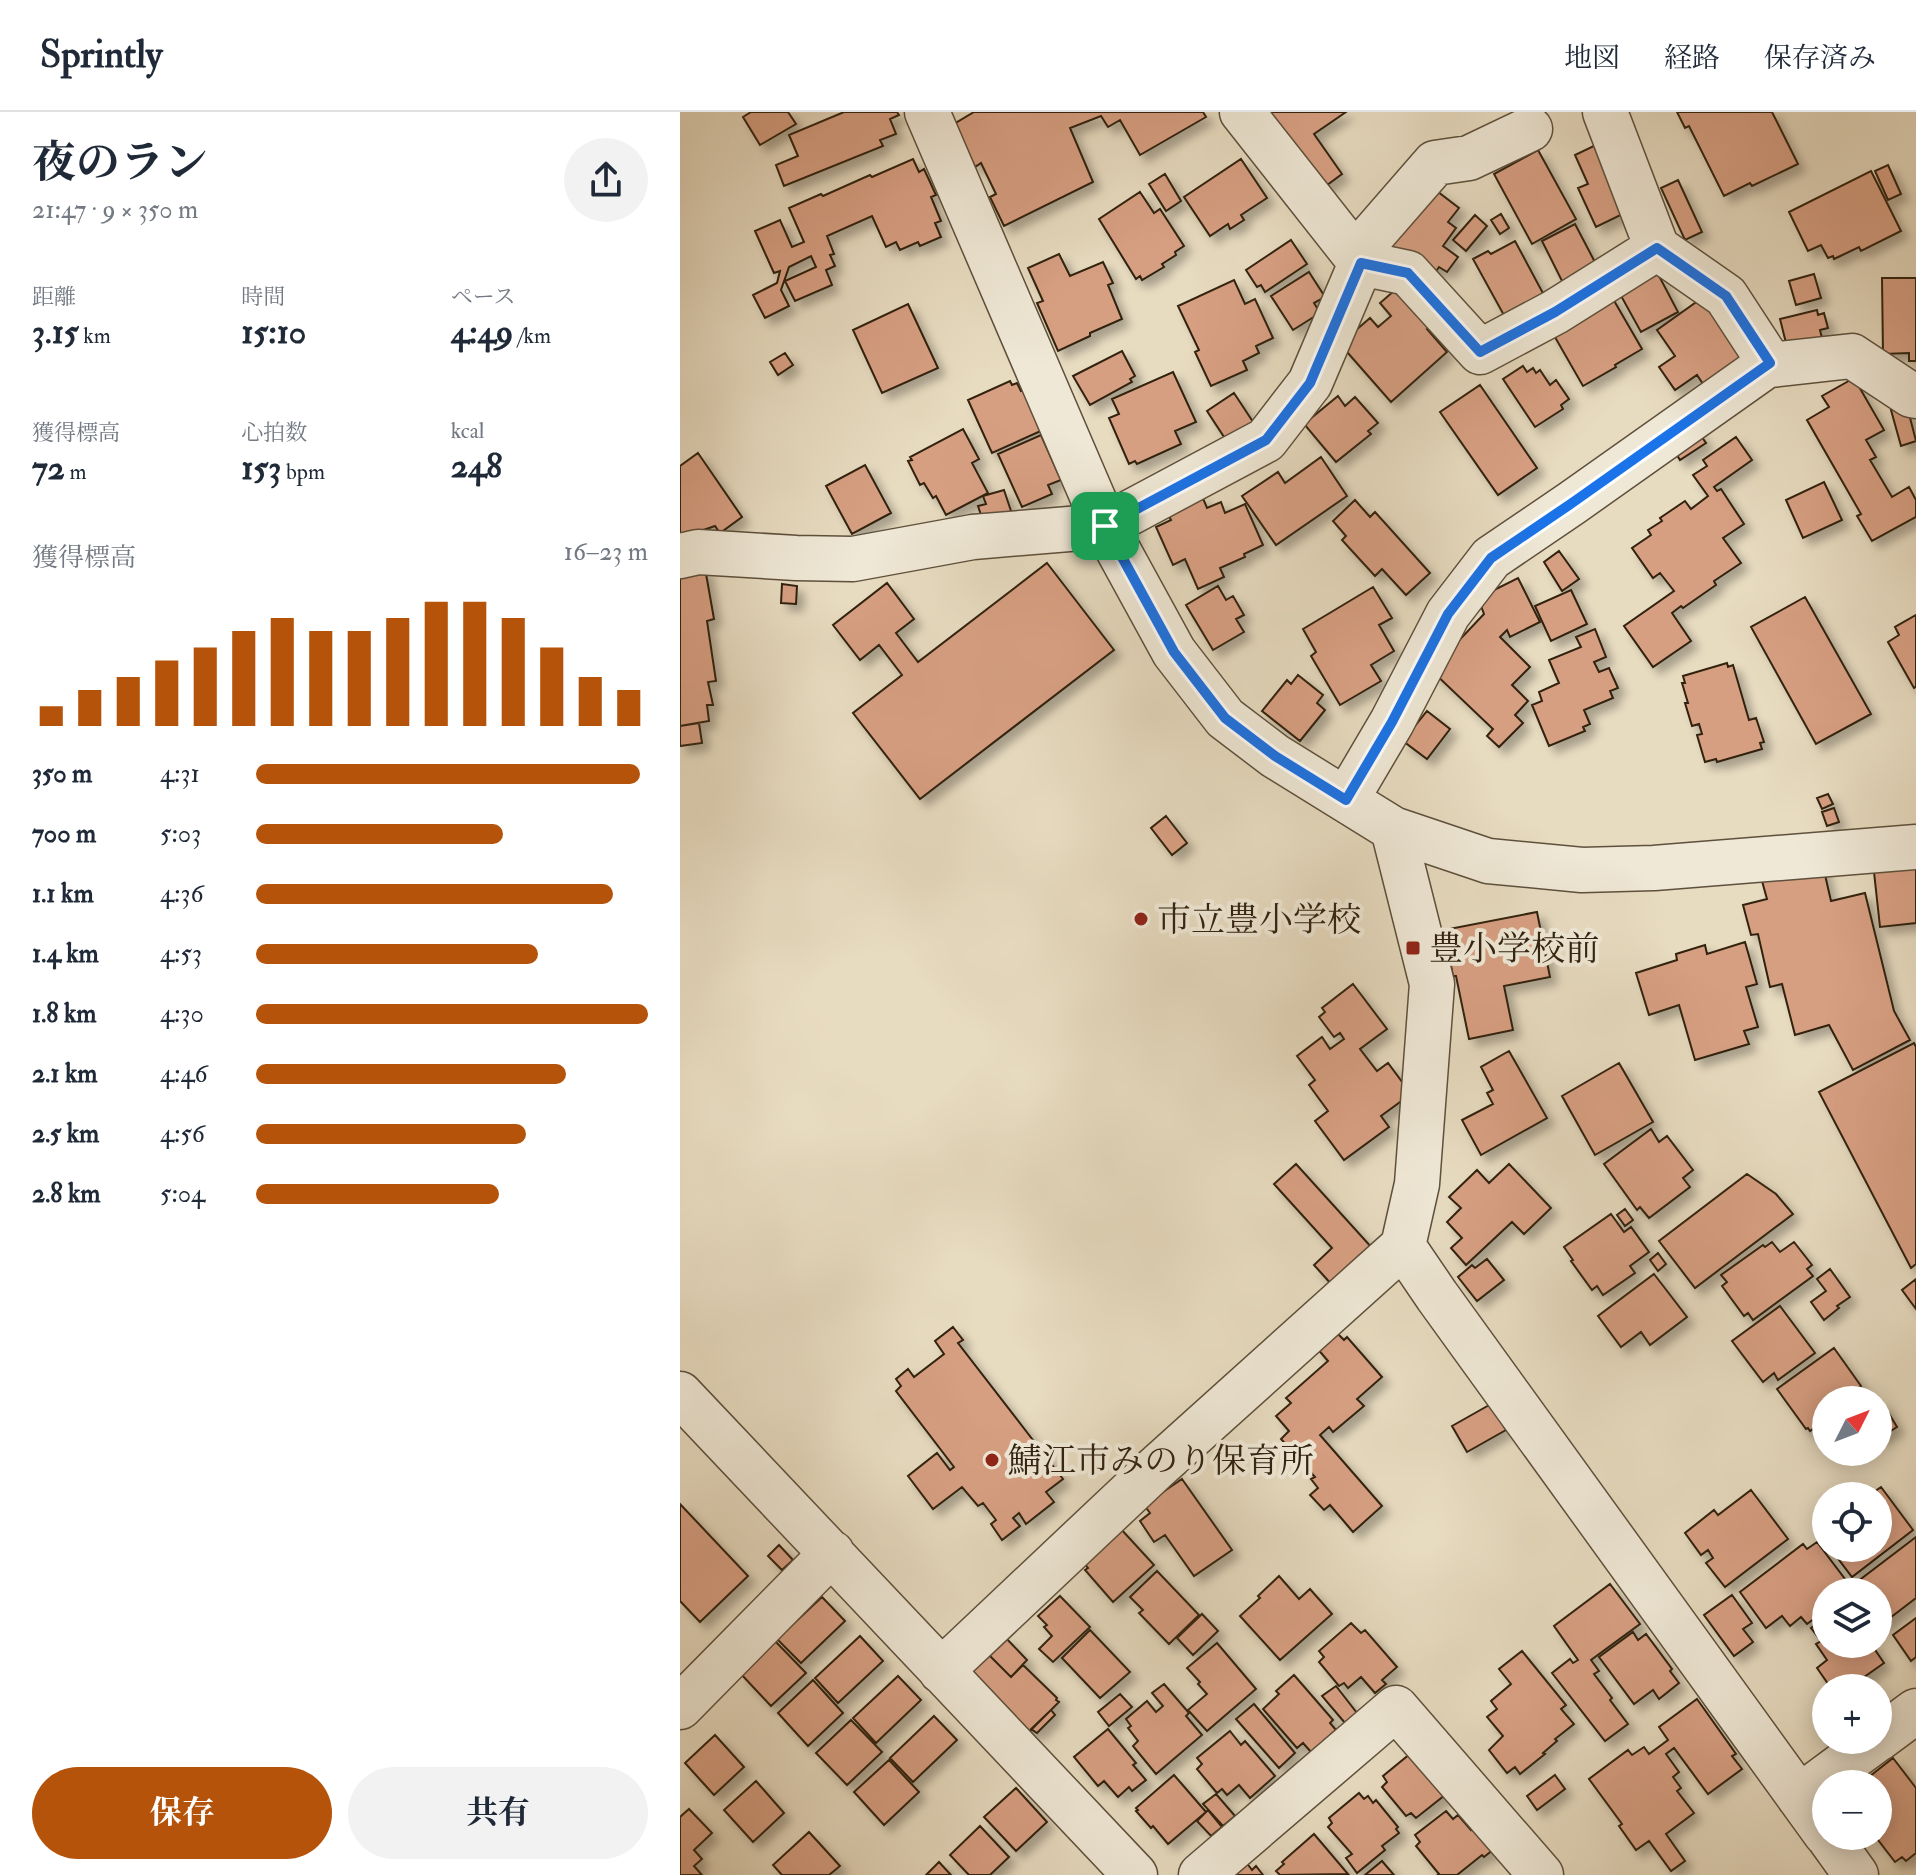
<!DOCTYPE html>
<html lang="ja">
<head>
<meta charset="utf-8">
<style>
	body { margin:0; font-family:"IM FELL Double Pica","Noto Serif JP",serif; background:#f2f2f3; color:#1f2937; height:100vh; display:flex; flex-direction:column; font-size:30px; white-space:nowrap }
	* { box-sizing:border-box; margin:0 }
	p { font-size:26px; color:#747a83 }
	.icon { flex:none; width:44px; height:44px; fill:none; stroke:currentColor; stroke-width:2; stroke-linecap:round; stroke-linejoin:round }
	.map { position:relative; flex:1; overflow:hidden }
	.drawer { display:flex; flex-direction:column; background:#fff; width:680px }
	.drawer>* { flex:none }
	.needle { width:52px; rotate:48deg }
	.fabs { position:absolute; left:1132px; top:1274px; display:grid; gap:16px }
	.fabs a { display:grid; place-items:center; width:80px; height:80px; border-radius:50%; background:#fff; box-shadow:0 4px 20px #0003; font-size:40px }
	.pin { position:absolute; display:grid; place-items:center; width:68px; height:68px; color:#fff; margin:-34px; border-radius:16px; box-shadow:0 4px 12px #0006 }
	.round { display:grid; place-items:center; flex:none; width:84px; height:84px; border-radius:42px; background:#f2f2f3 }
	.head { display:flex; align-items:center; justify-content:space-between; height:136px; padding:0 32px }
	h1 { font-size:44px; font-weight:700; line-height:60px }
	.figures { display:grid; grid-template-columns:repeat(3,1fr); gap:12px; height:136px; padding:8px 32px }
	.figures div { display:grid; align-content:center }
	.figures b { font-size:34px; font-weight:700 }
	.figures small { font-size:22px; font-weight:400 }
	.figures p { font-size:22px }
	.chart { height:224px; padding:16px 32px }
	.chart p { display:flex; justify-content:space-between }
	.chart svg { width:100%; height:144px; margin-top:8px; stroke:#b45309; stroke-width:6 }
	.cta { display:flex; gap:16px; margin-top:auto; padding:16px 32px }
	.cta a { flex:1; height:92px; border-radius:48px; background:#b45309; color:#fff; font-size:32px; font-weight:700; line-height:92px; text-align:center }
	.cta a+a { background:#f2f2f3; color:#1f2937 }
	ul { padding:0 32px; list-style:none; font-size:26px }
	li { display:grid; grid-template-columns:128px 96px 1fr; align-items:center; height:60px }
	li i { height:20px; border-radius:10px; background:#b45309 }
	header { display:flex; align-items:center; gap:48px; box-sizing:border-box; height:112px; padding:0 40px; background:#fff; border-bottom:2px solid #e0e1e3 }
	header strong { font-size:38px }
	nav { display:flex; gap:44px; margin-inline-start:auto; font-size:28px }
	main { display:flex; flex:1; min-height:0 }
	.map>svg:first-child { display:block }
</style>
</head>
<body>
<header>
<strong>Sprintly</strong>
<nav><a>地図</a><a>経路</a><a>保存済み</a></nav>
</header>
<main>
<section class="drawer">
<div class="head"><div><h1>夜のラン</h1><p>21:47 · 9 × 350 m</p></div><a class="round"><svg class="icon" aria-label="share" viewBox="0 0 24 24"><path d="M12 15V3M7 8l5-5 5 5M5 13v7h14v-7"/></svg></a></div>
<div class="figures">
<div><p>距離</p><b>3.15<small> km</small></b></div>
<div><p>時間</p><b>15:10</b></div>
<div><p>ペース</p><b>4:49<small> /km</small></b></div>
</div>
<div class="figures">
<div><p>獲得標高</p><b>72<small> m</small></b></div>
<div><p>心拍数</p><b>153<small> bpm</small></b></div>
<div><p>kcal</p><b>248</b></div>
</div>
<div class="chart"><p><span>獲得標高</span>16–23 m</p>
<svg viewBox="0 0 160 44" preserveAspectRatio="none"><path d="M5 44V38M15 44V33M25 44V29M35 44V24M45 44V20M55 44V15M65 44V11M75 44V15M85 44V15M95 44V11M105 44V6M115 44V6M125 44V11M135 44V20M145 44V29M155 44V33"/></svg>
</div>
<ul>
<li><b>350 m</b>4:31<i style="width:98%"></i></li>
<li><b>700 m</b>5:03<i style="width:63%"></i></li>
<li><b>1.1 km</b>4:36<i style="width:91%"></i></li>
<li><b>1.4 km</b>4:53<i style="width:72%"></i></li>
<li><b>1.8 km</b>4:30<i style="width:100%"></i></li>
<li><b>2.1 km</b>4:46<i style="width:79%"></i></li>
<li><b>2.5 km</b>4:56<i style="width:69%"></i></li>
<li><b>2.8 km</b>5:04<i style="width:62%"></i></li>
</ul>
<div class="cta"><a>保存</a><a>共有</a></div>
</section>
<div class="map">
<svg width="1236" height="1763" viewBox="0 0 1236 1763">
	<defs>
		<filter id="shadow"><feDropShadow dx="7" dy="7" stdDeviation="4" flood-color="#0004"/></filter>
	</defs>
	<rect width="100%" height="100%" fill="#e7dbc0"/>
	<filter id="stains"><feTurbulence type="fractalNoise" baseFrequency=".0025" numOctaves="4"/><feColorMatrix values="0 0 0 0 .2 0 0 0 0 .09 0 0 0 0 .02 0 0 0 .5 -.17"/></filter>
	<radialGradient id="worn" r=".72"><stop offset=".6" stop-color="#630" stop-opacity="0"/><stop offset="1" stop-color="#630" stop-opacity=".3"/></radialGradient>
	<path fill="#d79f82" stroke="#312210" stroke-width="2" filter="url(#shadow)" d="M71,0h37l8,12 -36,21 -17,-28z
		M164,0h53l2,3 -9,4 6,15 -16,6 3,6 -99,40 -8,-21 22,-9 -9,-21z
		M294,0h229l3,5 -66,38 -20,-35 -12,7 -7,-11 -31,12 23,54 -89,44 -14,-29 6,-3 -15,-31 -6,4 -21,-43z
		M584,0h82l-32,22 28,40 -23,17z
		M997,0h95l26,52 -46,22 -2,-3 -26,13 -35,-70 -4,2z
		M922,30l31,67 -37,18 -18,-39 10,-4 -13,-29z
		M858,38l38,69 -44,25 -38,-70z
		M233,47l6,13 5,-3 12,26 -5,2 10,24 -6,2 6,14 -21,9 -2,-4 -18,8 -4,-8 -10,5 -14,-31 -45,20 7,18 -4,1 5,11 -9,4 6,15 -37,16 -10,-20 31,-14 -5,-11 -22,11 -8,23 8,16 -24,12 -12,-23 24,-12 3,-12 -6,2 -19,-42 25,-11 12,27 12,-5 -15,-34 32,-14 2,2 47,-21 2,2z
		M561,47l26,39 -26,17 3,5 -14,9 -2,-5 -18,12 -26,-39z
		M1208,53l13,29 -13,6 -13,-29z
		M1191,59l30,60 -40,20 -2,-4 -25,12 -1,-3 -5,2 -7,-13 -13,6 -19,-39z
		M485,62l16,27 -15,10 -17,-27z
		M998,68l24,52 -17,8 -24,-52z
		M749,73l30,23 -11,14 8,6 -13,18 15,11 -11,15 -8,-5 -7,10 -53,-40z
		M460,80l14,21 6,-4 24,37 -9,6 1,3 -14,9 2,3 -22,13 -2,-4 -4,3 -37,-60z
		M821,102l8,14 -9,6 -9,-14z
		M795,103l12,11 -21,25 -13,-11z
		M895,112l22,42 -34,17 -21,-42z
		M611,128l16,24 -42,28 -4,-7 -4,2 -11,-17z
		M835,129l30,56 -39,22 -33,-60 15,-8 3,3z
		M379,142l11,22 33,-14 10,21 -5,2 14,34 -32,14v3l-32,15 -21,-48 6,-2 -15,-33z
		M629,160l16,25 -11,6 6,10 -27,17 -22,-34z
		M978,162l20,38 -37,20 -21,-38z
		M1134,162l7,24 -25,7 -7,-24z
		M1202,166h34v83h-7v-8l-26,1z
		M554,168l11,24 10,-5 18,39 -17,8 3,7 -16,8 4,9 -36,16 -16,-34 4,-2 -21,-44z
		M715,178l38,34 -6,5 20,23 -56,50 -51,-58 30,-26 8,9 13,-11 -11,-13z
		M929,180l33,57 -27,16 1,2 -33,19 -35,-61z
		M1022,186l44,62 -43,24 -6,-9 -22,15 -16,-23 16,-11 -18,-26z
		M228,192l30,64 -56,25 -29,-63z
		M1137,198l1,5 6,-2 4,15 -8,2 2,8 -35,9 -7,-28z
		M442,239l13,25 -5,3 2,3 -42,23 -17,-29z
		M105,241l8,12 -15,10 -8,-13z
		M843,254l4,6 6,-4 3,5 4,-3 10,15 6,-5 13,19 -8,6 2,4 -28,18 -32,-48z
		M493,260l23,50 -21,9 6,13 -44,20 -2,-3 -6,3 -20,-46 10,-4 -7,-15z
		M1174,266l30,52 -18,10 10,17 -6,3 22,37 17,-10 7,13v17l-44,24 -15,-25 4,-2 -54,-94 22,-13 -7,-11z
		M330,269l2,4 5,-2 4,8 4,-1 18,40 -51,23 -24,-53z
		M800,273l57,83 -39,27 -58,-83z
		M554,281l23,35 -27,18 -23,-35z
		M658,284l7,10 10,-9 23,26 -10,8 3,3 -35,28 -32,-38z
		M1227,294l9,35 -15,5 -10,-36z
		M283,317l16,30 -7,4 16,30 -42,22 -10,-19 -3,2 -9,-15 -4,2 -12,-24 4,-1 -2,-3z
		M1017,318l9,13 -26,17 -8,-13z
		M361,323l20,45 -13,5 4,9 -30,13 -24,-53z
		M1056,325l16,23 -38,27 3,4 4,-2 23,35 -21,14 18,25 -27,18 2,4 -33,23 -2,-2 -9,7 19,28 -38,26 -29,-41 50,-35 -14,-18 -7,5 -21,-30 19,-13 -3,-5 14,-9 -2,-3 25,-17 6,8 17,-13 -15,-21 14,-9 -4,-6z
		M18,341l44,64 -22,16 -5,-7 -35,12v-72z
		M641,345l26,39 -71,49 -34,-49 36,-24 7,11z
		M185,353l26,48 -39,21 -26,-48z
		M1144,370l18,38 -39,18 -17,-38z
		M324,378l8,24 -29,7 -5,-15 8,-2 -3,-8z
		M522,384l5,12 14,-6 4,11 20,-9 18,41 -19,9 1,3 -25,11 4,9 -26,12 -13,-30 -12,6 -17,-38 15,-7 -4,-8z
		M675,388l15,17 5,-5 55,61 -24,22 -24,-26 -7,7 -33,-36 4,-4 -13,-15z
		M879,439l20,28 -17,12 -18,-29z
		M367,451l67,87 -194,149 -67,-86 49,-38 -23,-30 -19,15 -27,-35 54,-42 27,36 -18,14 22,29z
		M25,456l9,51 -7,2 9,60 -8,1 5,23h-6l2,16 -29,5v-153z
		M838,466l22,44 -30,15 -3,-7 -7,7 30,30 -18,18 16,16 -13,14 8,8 -24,24 -12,-11 6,-7 -62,-59 53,-56 -6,-16z
		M102,472l15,2 -1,18 -15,-1z
		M538,474l8,14 7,-4 11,19 -8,4 8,13 -31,18 -27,-45z
		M693,475l19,31 -13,7 15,26 -23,14 10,16 -41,24 -29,-49 5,-4 -13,-23z
		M891,478l16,34 -36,17 -16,-35z
		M1125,485l66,117 -55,30 -65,-117z
		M1236,503v72l-2,1 -26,-46 11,-7 -4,-8z
		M915,517l11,28 -12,5 5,10 10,-4 9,20 -8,3 3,7 -29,12 6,14 -7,3 2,4 -36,15 -17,-41 10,-4 -3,-9 20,-9 -10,-23 32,-13 -5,-10z
		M1047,551l1,4 5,-2 16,55 7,-2 8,24 -4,1 2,6 -45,13 -1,-3 -11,3 -8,-27 5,-1 -3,-10 -7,2 -7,-23h3l-6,-20h3l-2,-7z
		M618,563l25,20 -6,8 8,7 -25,31 -38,-30 25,-31 4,4z
		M747,599l23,18 -23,30 -24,-18z
		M19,611l3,20 -22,3v-20z
		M1148,682l5,10 -11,5 -5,-11z
		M1154,696l5,14 -12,4 -5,-14z
		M486,704l21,27 -15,12 -21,-27z
		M1143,754l8,35 34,-8 29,118 16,29 -57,30 -24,-45 -34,10 -13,-51 -12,3 -12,-53 -7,1 -8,-30 24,-6 -5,-18z
		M1236,755v56l-36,4 -6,-55z
		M857,800l13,65 -46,9 9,44 -44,9 -13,-63h-3l-9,-46z
		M1065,830l12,42 -11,3 12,40 -14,4 5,13 -54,16 -16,-55 -30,10 -13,-42 41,-13 -1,-6 29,-9 2,9z
		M673,872l34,45 -27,20 17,22 11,-8 23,31 -30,22 8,11 -45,33 -29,-39 13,-10 -19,-26 6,-5 -18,-24 25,-19 8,12 14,-10 -4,-6 -6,4 -15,-20 6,-5 -3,-4z
		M1234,931l2,4v217l-5,4 -92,-176z
		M829,939l38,67 -66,37 -19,-35 31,-16 -6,-11 6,-3 -12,-23z
		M939,951l34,59 -58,33 -33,-59z
		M971,1017l8,13 8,-6 26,34 -10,8 7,9 -41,31 -9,-11 -3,3 -33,-46z
		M616,1052l77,85 -40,37 -19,-21 18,-17 -58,-64z
		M829,1052l42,44 -27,26 -12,-12 -46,43 -15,-17 11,-10 -15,-16 14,-14 -12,-11 28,-27 12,13z
		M1067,1062l29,20 17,20 -98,74 -36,-47z
		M945,1097l8,11 -8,6 -8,-11z
		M931,1102l13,18 7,-5 18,25 -19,14 5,7 -32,22 -6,-9 -5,4 -21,-29 2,-1 -9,-13z
		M1092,1130l8,10 14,-10 18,23 -5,4 6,7 -60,44 -5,-7 -4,3 -22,-30 5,-4 -6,-7 42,-30 2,2z
		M978,1141l8,11 -8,7 -8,-11z
		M807,1147l17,21 -27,21 -19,-24 14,-12 3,3z
		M1150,1157l20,28 -13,9 2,2 -15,12 -13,-18 15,-11 -9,-12z
		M974,1162l33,43 -37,28 -9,-13 -20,15 -23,-31z
		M1236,1167v30l-14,-19z
		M1100,1194l35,47 -37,27 -4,-7 -11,9 -31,-41z
		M273,1215l10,13 -5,3 105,136 -17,13 8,10 -28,22 -7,-11 -6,5 7,8 -18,14 -11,-16 5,-4 -13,-17 -5,3 -16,-19 -29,22 -25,-33 29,-23 13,17 4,-3 -58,-76 5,-5 -5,-7 12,-10 6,8 30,-23 -9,-13z
		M655,1219l9,9 3,-3 35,40 -25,22 7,7 -31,26 -4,-5 -9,8 62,71 -29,26 -23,-27 -6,5 -14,-15 8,-7 -7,-9 4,-2 -34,-38 8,-8 -13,-15 15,-13 -5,-5 42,-37 -12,-14z
		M1154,1236l27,38 -19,14h-16v20l-16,11 -2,-3 -2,1 -29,-40z
		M1202,1290l15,25 -19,12v-34z
		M811,1292l15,26 -39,22 -15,-26z
		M502,1367l50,71 -38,26 -29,-41 -11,7 -14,-21 10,-8 -6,-8z
		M1201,1375l32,43 -61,47 -22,-29h48v-52h-10z
		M1071,1378l37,49 -63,48 -19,-24 7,-5 -5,-8 -7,5 -16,-22 29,-23 4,5z
		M0,1392l68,72 -48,46 -20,-21z
		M1146,1412v19l-9,-12z
		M440,1416l34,37 -41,37 -28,-32 3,-2 -5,-6z
		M1236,1425v61l-34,26 -4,-6v-26h-20l-5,-7z
		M1137,1430l28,37 -8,6 5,7h-16v18l-19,14 -6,-7 -11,9 -8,-10 -16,12 -26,-36 63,-48 4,5z
		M99,1433l14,15 -11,10 -14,-14z
		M477,1459l42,44 -30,29 -30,-31 4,-3 -13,-13z
		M599,1464l20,23 11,-10 22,25 -52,46 -40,-44 20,-18 -2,-2z
		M930,1472l30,40 -49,36 8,11 -5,3 18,24 -2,2 18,24 -23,17 -53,-68 18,-14 3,4 5,-3 -24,-34z
		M1052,1483l20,28 -9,6 10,13 -19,14 -30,-41z
		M380,1484l30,31 -37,35 -14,-13 13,-13 -8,-9 3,-2 -9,-9z
		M142,1485l23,24 -44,42 -24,-24z
		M522,1502l16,17 -25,24 -16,-17z
		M1146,1505v27h45l13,19 -24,17 6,8h-35l-14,-20 10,-8 -11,-16 5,-3 -10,-13z
		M1236,1506v39l-5,4 -18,-26z
		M671,1511l10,10 4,-3 32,37 -15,13 4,4 -11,9 -14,-16 -13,11 -4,-5 -5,3 -20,-24 5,-5 -5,-6z
		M410,1518l40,42 -30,26 -38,-40z
		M953,1520l5,8 8,-6 26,35 -2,2 9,12 -20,16 -6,-9 -19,14 -35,-47z
		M180,1524l23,25 -45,42 -23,-25z
		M325,1525l22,23 -16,17 -23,-23z
		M95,1529l31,32 -35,33 -31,-33z
		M537,1531l39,46 -49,42 -19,-21 19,-16 -9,-10 2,-2 -13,-14z
		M842,1539l44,54 -5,4 13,15 -19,15 2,2 -14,12 2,1 -25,20 -5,-7 -8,6 -18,-23 14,-14 -16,-19 10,-8 -6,-8 20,-17 -12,-15z
		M308,1542l23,23 12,-12 34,33 -1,2 3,2 -32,32 -59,-60z
		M614,1563l39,45 -3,3 6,7 -25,22 -8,-9 -6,5 -34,-39 16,-15 -3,-3z
		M218,1564l23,24 -45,43 -23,-25z
		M133,1568l30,33 -35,33 -30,-33z
		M484,1572l25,29 -3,3 16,19 -46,39 -23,-28 5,-5 -10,-13 3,-2 -5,-7 21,-18 9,11 7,-6 -11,-13z
		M656,1574l21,27 -12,10 -23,-27z
		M440,1582l12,13 -23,19 -11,-14z
		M1017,1587l39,55 -4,2 10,13 -34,25 -34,-46 -8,6 13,18 -6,5 8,11 -4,3 17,22 -28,21 19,27 -14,10 -22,-30 -13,9 -17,-24 3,-2 -33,-45 39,-29 4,5 12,-8 5,7 19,-14 -9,-13z
		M574,1592l41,49 -16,15 -43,-49z
		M371,1598l4,5 -18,18 -6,-4z
		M254,1604l23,24 -44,42 -23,-24z
		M171,1608l31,32 -35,33 -31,-32z
		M428,1617l28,34 -3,2 13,15 -14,11 -3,-4 -11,10 -14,-16 -6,5 -24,-29z
		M550,1619l11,14 4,-4 30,35 -25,22 -11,-13 -12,10 -5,-6 -5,4 -20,-24 5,-5 -5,-6z
		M35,1623l29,32 -30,28 -29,-32z
		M736,1637l34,42 -34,27 -5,-5 -5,3 -24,-29 5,-5 -4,-6z
		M1213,1646l23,30v65l-10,8 -4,-4 -7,5 -20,-26h3v-52h-18z
		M209,1648l30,32 -35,33 -30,-33z
		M494,1663l32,37 -38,32 -15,-18 -2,2 -15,-17 2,-1 -2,-2z
		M875,1663l10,14 -28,21 -10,-14z
		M76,1669l28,32 -31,29 -29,-32z
		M336,1676l31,34 -31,29 -32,-34z
		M679,1681l5,6 4,-3 5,7 3,-3 22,27 -2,2 3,4 -17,13 3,4 -28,23 -11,-15 6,-4 -24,-27 4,-4 -3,-5z
		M536,1682l19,22 -12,10 -20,-22z
		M9,1697l23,24 -18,17 8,9 -8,7 8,9h-22v-58z
		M528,1698l14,17 -11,9 -14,-15z
		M766,1699l7,8 5,-4 13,15 10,-8 18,23 -15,12 -2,-2 -25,20h-20l2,-1 -23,-28 4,-4 -5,-7z
		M300,1714l29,31 -19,18h-21l-19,-20z
		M129,1720l31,34 -11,9h-47l-9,-10z
		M634,1722l34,40 -68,1 -4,-4 8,-7 -2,-2z
		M702,1749l12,14h-29z
		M259,1750l12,13h-25z
		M566,1750l6,8 4,-4 7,9h-32z"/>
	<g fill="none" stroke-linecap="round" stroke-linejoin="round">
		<defs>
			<path id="minor" d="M247,0l178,414 69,126 51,66 50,38 118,73 95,32 94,9 72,-2 262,-21
				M562,0l119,151 47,10 72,79 75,-40 102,-64 69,48 45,69 81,-9 59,39 5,1
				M925,0l52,136
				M675,143l80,-92 34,-5 61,-29
				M0,444l18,-4 98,6 57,1 120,-22 132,-11 161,-86 44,-57 51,-120
				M666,688l46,-78 56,-108 43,-56 81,-55 198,-140
				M723,1134l34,50 389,538
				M0,1282l455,481
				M261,1559l213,-201 249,-224 14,-62 15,-200 -39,-155
				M0,1595l152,-154
				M1198,1627l38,-28
				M1119,1685l77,-57
				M1148,1724l28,39
				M521,1763l195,-167 145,167"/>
		</defs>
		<use href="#minor" stroke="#5e503c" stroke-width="47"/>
		<use href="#minor" stroke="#efe8d6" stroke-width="44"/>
	</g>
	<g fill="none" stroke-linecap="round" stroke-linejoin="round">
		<defs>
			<path id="route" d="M977,136l69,48 44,67 -198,140 -81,55 -43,56 -56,108 -46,78 -71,-44 -50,-38 -51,-66 -69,-126 161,-86 44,-57 51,-120 47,10 72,79 75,-40z"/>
		</defs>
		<use href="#route" stroke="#fff" stroke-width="16"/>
		<use href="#route" stroke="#1a73e8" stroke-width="10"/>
	</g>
	<g fill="#8f2418" stroke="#efe8d6" stroke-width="3">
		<circle cx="461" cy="807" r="8"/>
		<rect x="725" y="828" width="16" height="16" rx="4"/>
		<circle cx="312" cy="1348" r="8"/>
	</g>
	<g text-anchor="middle" stroke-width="8" stroke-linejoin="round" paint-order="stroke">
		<g font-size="34" fill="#312210" stroke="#efe8d6" text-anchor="start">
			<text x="477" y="819">市立豊小学校</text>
			<text x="749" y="848">豊小学校前</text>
			<text x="328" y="1360">鯖江市みのり保育所</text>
		</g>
	</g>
	<rect width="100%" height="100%" filter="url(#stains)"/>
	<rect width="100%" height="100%" fill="url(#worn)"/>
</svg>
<div class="fabs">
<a><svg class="needle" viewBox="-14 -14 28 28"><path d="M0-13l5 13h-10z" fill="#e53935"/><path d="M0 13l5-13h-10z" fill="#747a83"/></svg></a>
<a><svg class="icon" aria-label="locate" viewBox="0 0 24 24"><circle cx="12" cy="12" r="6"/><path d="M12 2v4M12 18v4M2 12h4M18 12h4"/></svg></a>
<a><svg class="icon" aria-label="layers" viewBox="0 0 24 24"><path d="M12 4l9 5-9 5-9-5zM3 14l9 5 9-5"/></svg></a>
<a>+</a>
<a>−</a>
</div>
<div class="pin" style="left:425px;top:414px;background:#1e9e55"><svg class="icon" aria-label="arrive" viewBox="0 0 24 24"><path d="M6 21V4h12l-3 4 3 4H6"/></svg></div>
</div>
</main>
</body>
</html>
